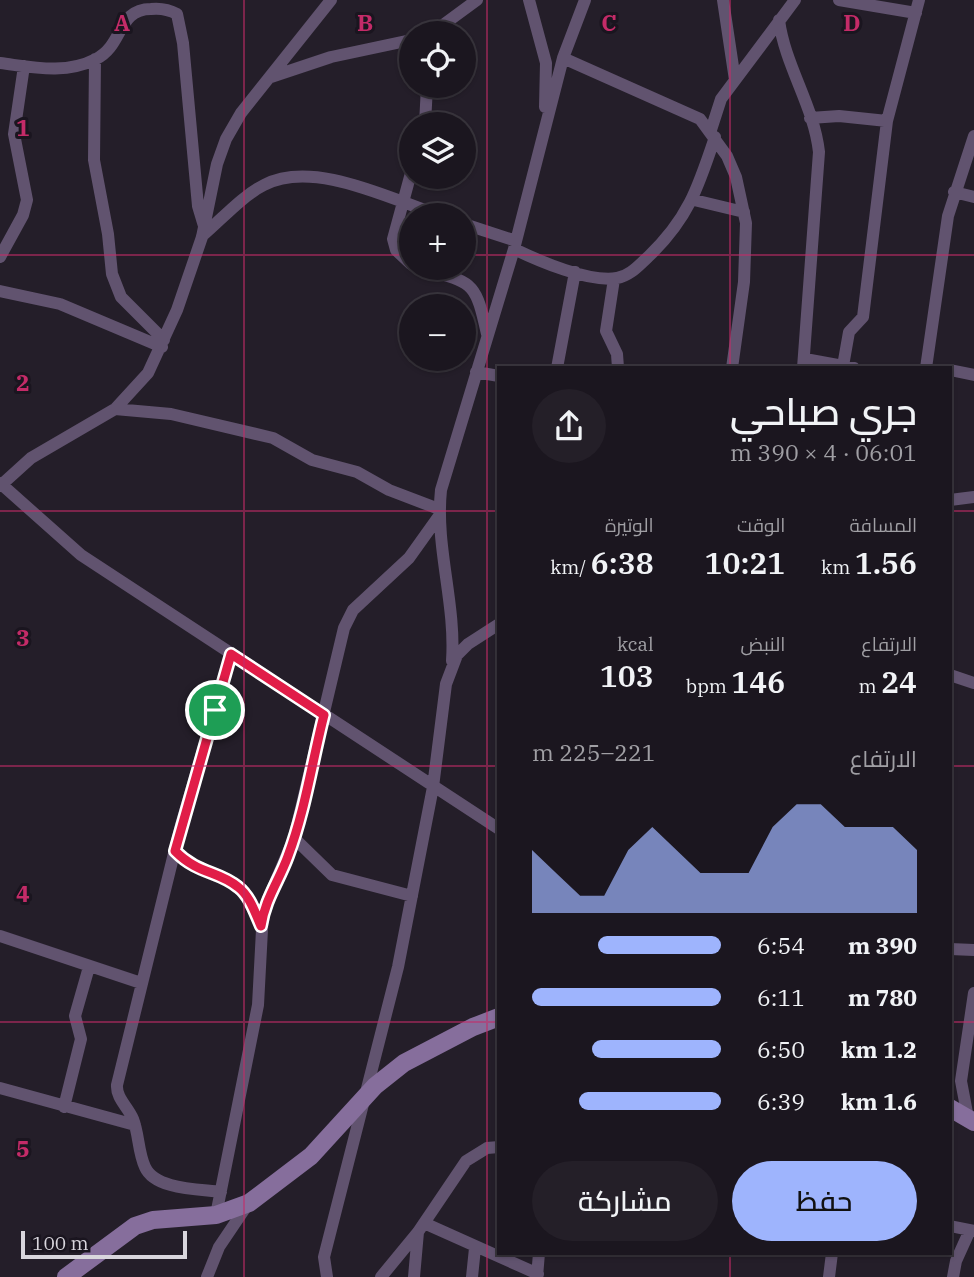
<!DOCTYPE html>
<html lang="ar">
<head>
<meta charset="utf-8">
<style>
	body { margin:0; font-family:"IBM Plex Serif",Cairo,serif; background:#241f28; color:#f1f3f6; direction:rtl; height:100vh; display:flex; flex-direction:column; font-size:26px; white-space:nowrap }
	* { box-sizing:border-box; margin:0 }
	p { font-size:23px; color:#a09fa4 }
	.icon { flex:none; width:38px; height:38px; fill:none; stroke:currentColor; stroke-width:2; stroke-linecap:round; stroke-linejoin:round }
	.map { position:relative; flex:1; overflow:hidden; direction:ltr }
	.panel { position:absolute; left:497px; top:366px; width:455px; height:889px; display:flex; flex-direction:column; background:#1b161f; border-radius:0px; box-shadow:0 2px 5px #0004,0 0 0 2px #39353d; direction:rtl }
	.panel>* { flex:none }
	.fabs { position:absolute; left:399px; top:21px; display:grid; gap:14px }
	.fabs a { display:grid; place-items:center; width:77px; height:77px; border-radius:50%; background:#1b161f; box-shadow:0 2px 5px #0004,0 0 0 2px #39353d; font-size:35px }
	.scale { position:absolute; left:21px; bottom:18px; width:166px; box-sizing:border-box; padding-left:7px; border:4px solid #d9d6dd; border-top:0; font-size:19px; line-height:24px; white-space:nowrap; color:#d9d6dd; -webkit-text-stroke:5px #1a151f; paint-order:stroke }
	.pin { position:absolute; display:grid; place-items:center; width:60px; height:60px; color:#fff; margin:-30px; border:4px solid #fff; border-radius:50%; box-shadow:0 2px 7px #0007 }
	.round { display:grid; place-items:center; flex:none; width:74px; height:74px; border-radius:37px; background:#241f28 }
	.headline { display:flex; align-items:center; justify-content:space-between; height:119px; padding:0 35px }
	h1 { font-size:38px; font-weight:600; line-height:52px }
	.metrics { display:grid; grid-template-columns:repeat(3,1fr); gap:10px; height:119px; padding:7px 35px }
	.metrics div { display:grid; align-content:center }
	.metrics b { font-size:30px; font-weight:600 }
	.metrics small { font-size:19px; font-weight:400 }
	.metrics p { font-size:19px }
	.chart { height:196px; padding:14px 35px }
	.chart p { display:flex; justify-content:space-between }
	.chart svg { width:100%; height:126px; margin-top:7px; fill:#9eb4fd; opacity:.7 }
	.button { display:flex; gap:14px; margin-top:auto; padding:14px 35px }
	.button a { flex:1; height:80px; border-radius:42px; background:#9eb4fd; color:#111; font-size:28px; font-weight:600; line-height:80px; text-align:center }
	.button a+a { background:#241f28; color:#f1f3f6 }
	ul { padding:0 35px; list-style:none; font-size:23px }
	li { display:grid; grid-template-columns:112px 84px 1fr; align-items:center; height:52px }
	li i { height:18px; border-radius:9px; background:#9eb4fd }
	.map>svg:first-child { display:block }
</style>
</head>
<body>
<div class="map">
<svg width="974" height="1277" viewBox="0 0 974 1277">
	<rect width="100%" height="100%" fill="#241e29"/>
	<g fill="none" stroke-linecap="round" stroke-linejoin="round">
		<path stroke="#61536f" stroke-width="12" d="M529,0l17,63 -1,44
			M723,0l12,80
			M839,0l77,13
			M779,20c6,46 35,86 40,132l-16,216
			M432,33l45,-33
			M563,58l137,61 27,37 9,21 10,46 -2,59 -12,86
			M95,59l-1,101 14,74 4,40 9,23 43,43
			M0,63c32,4 65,12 96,-4 28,-14 21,-50 55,-50 10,-1 17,0 26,5l6,29 15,163 6,20
			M271,77l60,-20 80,-17
			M810,118l29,-2 48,5
			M425,124l2,-38
			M711,130l10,-31 74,-99
			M411,173l-18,66 3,11 15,14
			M954,192l20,5
			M694,200l50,12
			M464,224l52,17
			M202,236c19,-16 40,-40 62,-51 49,-26 126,14 175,30
			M514,249c25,12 76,34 103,29 13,-2 22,-13 31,-21 40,-38 50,-69 67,-120
			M0,257l23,-42 4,-15 -13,-66 10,-68
			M422,268c52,16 53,12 65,66
			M614,279l-8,52 11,23 1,14
			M0,291l60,13 102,43
			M805,359l49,9
			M843,366l6,-34 14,-15 24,-196 32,-121
			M557,368l18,-96
			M926,368l22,-152 26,-80
			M950,370l24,5
			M476,372l23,4
			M115,409l56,5 102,24 39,22 45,12 32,18 50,19
			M0,483l81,72 418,274
			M0,486l31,-28 84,-49 33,-36 29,-63 25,-73 15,-73 9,-25 15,-26 90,-113
			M950,500l24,-3
			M452,661c4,-58 -17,-114 -11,-171l73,-241 49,-191 22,-58
			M950,675l24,8
			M294,838l38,37 80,21
			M175,851c24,23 42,19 63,35 12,9 17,26 22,39
			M0,936l141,47
			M950,949l24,1
			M0,1088l135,37
			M64,1107l17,-68 -6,-23 14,-49
			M968,1118l-7,-37 13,-88
			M221,1192c-21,-3 -66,-2 -76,-25 -7,-15 -6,-33 -12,-48 -5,-12 -17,-21 -16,-34l64,-260 50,-170
			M216,1215l42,-210 5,-94 31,-73 50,-210 9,-18 56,-52 30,-42
			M424,1223l114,51
			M950,1226l24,5
			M207,1277l12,-30 29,-43
			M327,1277l-3,-20 74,-290 35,-180 13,-103 11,-29 11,-11 31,-20
			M381,1277l37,-45 48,-71 21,-13 12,-1
			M414,1277l4,-45
			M472,1277l3,-29
			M537,1277l2,-24
			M829,1277l3,-24
			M953,1277l3,-16 14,-31"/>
		<path stroke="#866e9c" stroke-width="18" d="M950,1108l24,14
			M66,1277l69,-51 18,-6 63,-5 33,-12 62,-47 64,-70 29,-23 69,-36 26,-10"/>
	</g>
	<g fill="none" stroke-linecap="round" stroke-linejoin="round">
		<defs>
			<path id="route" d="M231,654l93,61c-12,47 -19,96 -36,141 -9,25 -23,43 -27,70 -6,-13 -11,-30 -23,-39 -21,-17 -39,-12 -63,-36z"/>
		</defs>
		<use href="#route" stroke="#fff" stroke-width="14"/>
		<use href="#route" stroke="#e11d48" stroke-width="9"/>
	</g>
	<path fill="none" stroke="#c42b68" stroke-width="2" stroke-opacity="0.55" d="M244,0v1277M487,0v1277M730,0v368M0,255h411M464,255h510M0,511h499M950,511h24M0,766h499M950,766h24M0,1022h499M950,1022h24M730,1253v24"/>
	<g font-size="23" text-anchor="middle" font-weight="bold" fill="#c42b68" stroke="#1a151f" stroke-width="6" stroke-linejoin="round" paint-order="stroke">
		<text x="122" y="31">A</text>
		<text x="365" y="31">B</text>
		<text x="609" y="31">C</text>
		<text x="852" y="31">D</text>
		<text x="23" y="136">1</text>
		<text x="23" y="391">2</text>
		<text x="23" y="646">3</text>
		<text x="23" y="902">4</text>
		<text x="23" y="1157">5</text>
	</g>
</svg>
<div class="fabs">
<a><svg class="icon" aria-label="locate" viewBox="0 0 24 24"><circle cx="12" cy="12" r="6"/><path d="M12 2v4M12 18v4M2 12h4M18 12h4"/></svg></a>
<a><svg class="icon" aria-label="layers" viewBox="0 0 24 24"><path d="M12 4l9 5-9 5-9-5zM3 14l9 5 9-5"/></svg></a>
<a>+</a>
<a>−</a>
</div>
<div class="scale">100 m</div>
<div class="pin" style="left:215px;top:710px;background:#1e9e55"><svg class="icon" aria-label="arrive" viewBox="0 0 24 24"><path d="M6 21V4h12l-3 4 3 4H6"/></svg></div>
<section class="panel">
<div class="headline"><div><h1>جري صباحي</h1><p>06:01 · 4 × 390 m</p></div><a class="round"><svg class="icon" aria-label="share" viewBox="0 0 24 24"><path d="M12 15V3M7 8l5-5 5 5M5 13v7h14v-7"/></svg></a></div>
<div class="metrics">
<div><p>المسافة</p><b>1.56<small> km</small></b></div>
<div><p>الوقت</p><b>10:21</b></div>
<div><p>الوتيرة</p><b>6:38<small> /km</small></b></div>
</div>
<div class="metrics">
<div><p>الارتفاع</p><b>24<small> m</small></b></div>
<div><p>النبض</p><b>146<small> bpm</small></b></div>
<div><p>kcal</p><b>103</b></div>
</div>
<div class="chart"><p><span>الارتفاع</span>221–225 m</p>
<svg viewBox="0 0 160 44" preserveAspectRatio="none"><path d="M0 44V22L10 30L20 38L30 38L40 22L50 14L60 22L70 30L80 30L90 30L100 14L110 6L120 6L130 14L140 14L150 14L160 22V44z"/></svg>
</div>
<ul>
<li><b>390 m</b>6:54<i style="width:65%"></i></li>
<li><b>780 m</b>6:11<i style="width:100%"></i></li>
<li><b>1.2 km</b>6:50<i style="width:68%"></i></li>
<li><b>1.6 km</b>6:39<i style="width:75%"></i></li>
</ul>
<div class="button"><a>حفظ</a><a>مشاركة</a></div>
</section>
</div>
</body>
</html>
